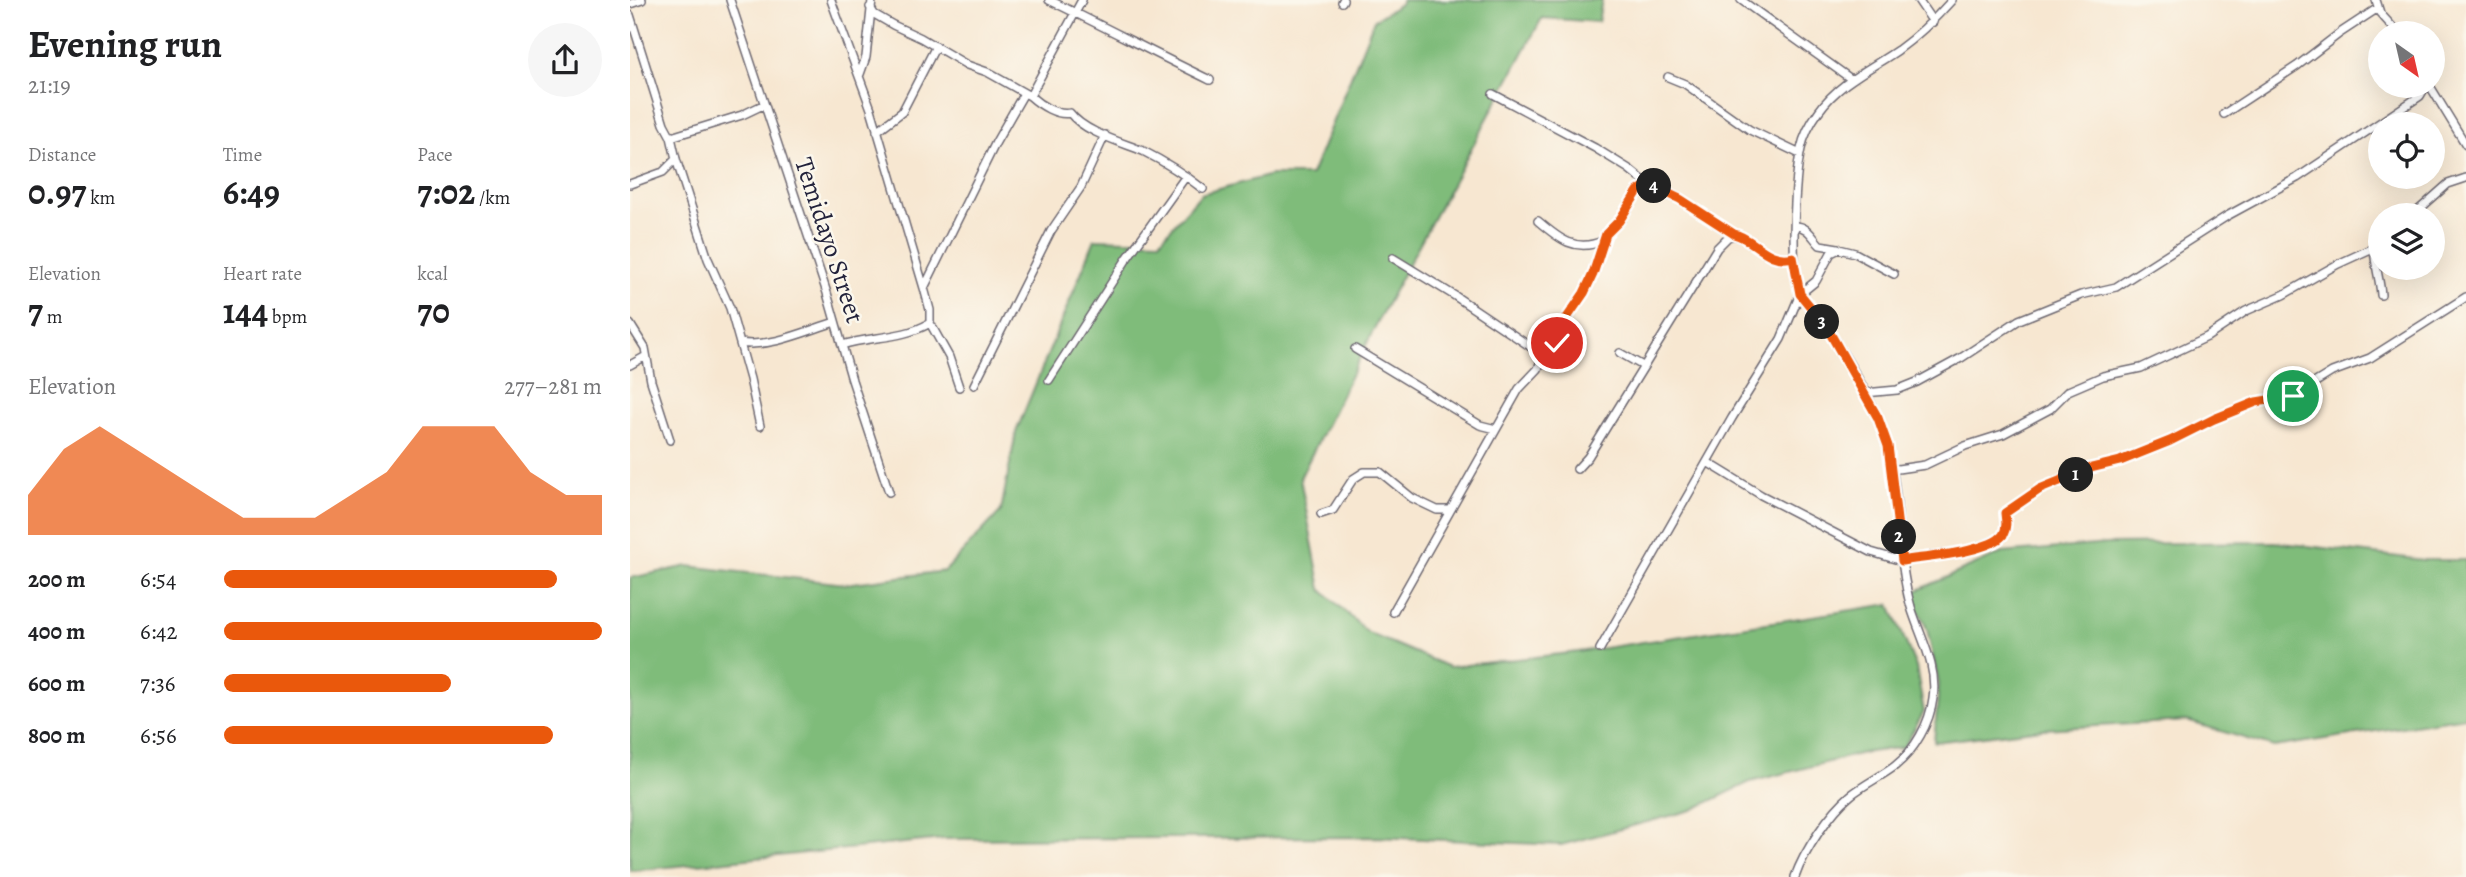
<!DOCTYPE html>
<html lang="en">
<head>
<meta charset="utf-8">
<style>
	body { margin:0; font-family:Alegreya,serif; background:#f6f6f6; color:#202124; height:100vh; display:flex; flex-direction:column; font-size:26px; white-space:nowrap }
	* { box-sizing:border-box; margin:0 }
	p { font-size:23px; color:#757577 }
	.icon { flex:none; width:38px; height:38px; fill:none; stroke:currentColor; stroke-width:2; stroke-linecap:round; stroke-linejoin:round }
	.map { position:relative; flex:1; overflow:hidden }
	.sheet { display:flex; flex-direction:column; background:#fff; width:630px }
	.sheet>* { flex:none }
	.needle { width:46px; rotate:146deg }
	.tools { position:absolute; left:1738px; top:21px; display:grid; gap:14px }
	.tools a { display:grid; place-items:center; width:77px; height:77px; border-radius:50%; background:#fff; box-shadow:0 7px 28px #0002; font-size:35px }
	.pin { position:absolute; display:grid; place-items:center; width:60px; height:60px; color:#fff; margin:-30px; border:4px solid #fff; border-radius:50%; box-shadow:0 2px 7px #0007 }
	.km { position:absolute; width:35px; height:35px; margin:-18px; border-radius:50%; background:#222; color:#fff; font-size:19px; line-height:35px; text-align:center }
	.round { display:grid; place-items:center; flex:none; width:74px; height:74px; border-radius:37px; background:#f6f6f6 }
	.head { display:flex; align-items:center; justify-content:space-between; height:119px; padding:0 28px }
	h1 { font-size:38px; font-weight:700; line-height:52px }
	.figures { display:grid; grid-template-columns:repeat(3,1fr); gap:10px; height:119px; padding:7px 28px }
	.figures div { display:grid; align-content:center }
	.figures b { font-size:35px; font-weight:700 }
	.figures small { font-size:19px; font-weight:400 }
	.figures p { font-size:19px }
	.chart { height:196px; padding:14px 28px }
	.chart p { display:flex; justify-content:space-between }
	.chart svg { width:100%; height:126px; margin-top:7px; fill:#ea580c; opacity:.7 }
	ul { padding:0 28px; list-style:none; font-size:23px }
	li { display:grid; grid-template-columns:112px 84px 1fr; align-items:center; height:52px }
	li i { height:18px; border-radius:9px; background:#ea580c }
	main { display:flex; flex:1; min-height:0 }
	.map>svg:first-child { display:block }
</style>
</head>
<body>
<main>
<section class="sheet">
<div class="head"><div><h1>Evening run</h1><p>21:19</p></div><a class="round"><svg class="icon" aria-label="share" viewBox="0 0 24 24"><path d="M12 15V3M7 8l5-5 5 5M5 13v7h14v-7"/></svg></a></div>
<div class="figures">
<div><p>Distance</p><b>0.97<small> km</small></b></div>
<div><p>Time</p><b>6:49</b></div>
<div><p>Pace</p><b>7:02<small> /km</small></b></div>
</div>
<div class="figures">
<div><p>Elevation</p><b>7<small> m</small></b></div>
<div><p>Heart rate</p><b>144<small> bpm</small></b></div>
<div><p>kcal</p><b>70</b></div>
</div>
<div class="chart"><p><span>Elevation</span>277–281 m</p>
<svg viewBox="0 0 160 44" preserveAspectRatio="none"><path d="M0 44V30L10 14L20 6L30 14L40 22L50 30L60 38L70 38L80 38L90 30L100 22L110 6L120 6L130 6L140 22L150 30L160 30V44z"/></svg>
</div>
<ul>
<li><b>200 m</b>6:54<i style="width:88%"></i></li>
<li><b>400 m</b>6:42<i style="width:100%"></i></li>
<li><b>600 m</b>7:36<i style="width:60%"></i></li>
<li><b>800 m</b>6:56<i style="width:87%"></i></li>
</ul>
</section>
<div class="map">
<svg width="1836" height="877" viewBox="0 0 1836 877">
	<rect width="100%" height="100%" fill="#fbf7ec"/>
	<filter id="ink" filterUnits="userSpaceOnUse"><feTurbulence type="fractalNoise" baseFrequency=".0143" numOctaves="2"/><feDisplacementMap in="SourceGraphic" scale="14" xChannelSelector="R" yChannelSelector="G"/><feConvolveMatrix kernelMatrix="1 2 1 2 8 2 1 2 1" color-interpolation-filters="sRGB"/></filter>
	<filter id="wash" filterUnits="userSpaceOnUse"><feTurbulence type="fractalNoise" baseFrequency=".00686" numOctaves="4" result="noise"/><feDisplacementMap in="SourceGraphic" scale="28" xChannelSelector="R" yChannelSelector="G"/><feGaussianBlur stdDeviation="1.57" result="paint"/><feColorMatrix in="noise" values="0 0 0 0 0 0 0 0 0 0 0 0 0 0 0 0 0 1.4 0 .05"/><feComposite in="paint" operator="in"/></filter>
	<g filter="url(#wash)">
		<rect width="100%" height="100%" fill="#f7e7d1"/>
		<path fill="#7fbc7a" stroke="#506f5a" stroke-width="2" d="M772,0h200l-4,22 -56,-4 -160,295 -82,165 21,111 47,44 81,34 129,-15 312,-48 26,63 8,45 -20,35 -41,6 -113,29 -58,28 -131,35 -186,-8 -432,2 -313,32v-293l58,-12 157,18 100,-13 56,-60 15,-79 79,-193 65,2 41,-47 70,-19h40l63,-155 26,-16z
			M1644,542l150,18h42v157l-192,30 -87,-26 -145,8 -108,13 5,-58 -12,-55 -16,-36 91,-40 105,-9z"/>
	</g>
	<g filter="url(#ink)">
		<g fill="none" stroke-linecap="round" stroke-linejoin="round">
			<defs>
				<path id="minor" d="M100,0l97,293 25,87 37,112
					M201,0l40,109 53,179
					M419,0c54,26 107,54 161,80
					M1111,0l110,79
					M1288,0l15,22
					M1746,0l4,13 18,20
					M712,2l1,-2
					M0,4l12,-4
					M240,7l4,7 19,11 28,13 46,27 20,7 43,24 52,-96
					M0,15l34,109 7,13 5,22 32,100 22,49 20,71 10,47
					M230,74l6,-17 6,-57
					M1038,77l17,7 65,46 50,24
					M1800,86l36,59
					M863,94l102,54 34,21 21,17 30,13 54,36c20,3 33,29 59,22
					M400,96c10,9 27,20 40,17 14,19 51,29 73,38 22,11 41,23 60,38
					M1594,114l73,-48 43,-33 38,-25
					M247,131l25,-19 34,-66
					M41,137l71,-22 21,-10
					M0,184l33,-12 13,-13
					M1783,215l35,-31 18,-6
					M908,221c20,17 37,32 64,20
					M1165,226c13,0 17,11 25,19l18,3
					M1750,227c-13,17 0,48 1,68
					M763,258l62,38 88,59
					M0,324l15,24 6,33 19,59
					M110,343c30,5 66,-12 95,-21
					M212,345c29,-9 61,-6 88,-22
					M725,349l125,76 16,4
					M990,353l23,13
					M0,365l16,-9
					M419,380l79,-123 58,-81
					M344,385l77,-154 30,-44 24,-52
					M329,387l-10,-30 -19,-34v-13l-6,-22 72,-146 28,-49
					M1235,393l32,-3 20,-8 44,-24 58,-38 62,-25 35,-8 111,-71 70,-38 123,-82 6,-10
					M1077,462l54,33 110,57 31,9 70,-11 29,-12 5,-9 -1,-16 35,-24 51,-21 29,-7 50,-20 44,-22 43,-17 36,-6 39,-24 38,-14 96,-61
					M947,469l11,-12 129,-209 11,-11 6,-2
					M1261,470l34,-5 40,-19 38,-12 47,-25 18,-18 35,-15 38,-8 30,-14 36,-17 39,-26 37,-16 55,-31 37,-17
					M691,514l12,-4 20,-31 11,-7h16l32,26 25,12h13
					M763,612l126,-223 19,-20 5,-14 14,-12 8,-23 19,-27 9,-19 13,-40 14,-13 18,-30 12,-5
					M970,649l132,-231 49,-79 19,-45 16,-13 15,-28 8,-4 16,4 39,21
					M1165,877c9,-26 35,-65 56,-82 14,-11 31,-19 44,-29 20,-16 35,-43 38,-68 5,-32 -13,-61 -22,-91 -15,-52 -10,-111 -24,-162 -11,-41 -37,-81 -60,-117 -7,-11 -20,-21 -26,-33 -12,-24 -6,-119 0,-146 3,-14 10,-27 18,-38 20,-28 51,-42 79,-61 21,-15 37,-31 54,-50"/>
			</defs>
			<use href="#minor" stroke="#6d6770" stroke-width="10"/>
			<use href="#minor" stroke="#fff" stroke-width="7"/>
		</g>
	</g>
	<g fill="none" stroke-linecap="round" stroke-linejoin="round" filter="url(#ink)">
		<defs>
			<path id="route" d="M927,343l5,-18 22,-32 9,-19 13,-40 13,-13 19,-30 6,-4h11l25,12 54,35c20,4 33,30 59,23l7,37 26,32 52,92 10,28 14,115c22,-4 88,-9 101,-26 4,-7 3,-14 2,-22l35,-24 51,-21 29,-7 50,-20 44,-22 42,-17 37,-6"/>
		</defs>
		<use href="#route" stroke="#fff" stroke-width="14"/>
		<use href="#route" stroke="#ea580c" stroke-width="9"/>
	</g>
	<g text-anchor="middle" stroke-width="5" stroke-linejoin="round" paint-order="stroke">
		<g font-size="26" fill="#22223b" stroke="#fbf7ec">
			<text transform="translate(200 240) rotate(72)" y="9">Temidayo Street</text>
		</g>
	</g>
</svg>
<div class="tools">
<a><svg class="needle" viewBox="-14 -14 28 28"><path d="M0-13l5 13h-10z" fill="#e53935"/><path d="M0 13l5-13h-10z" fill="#757577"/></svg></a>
<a><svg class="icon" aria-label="locate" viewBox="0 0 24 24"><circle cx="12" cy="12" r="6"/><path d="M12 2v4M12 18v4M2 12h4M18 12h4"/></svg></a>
<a><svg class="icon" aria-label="layers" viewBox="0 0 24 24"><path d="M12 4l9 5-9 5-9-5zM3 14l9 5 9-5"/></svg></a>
</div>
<div class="pin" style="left:1663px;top:396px;background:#1e9e55"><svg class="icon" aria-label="arrive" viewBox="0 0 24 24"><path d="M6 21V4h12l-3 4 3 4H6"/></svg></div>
<div class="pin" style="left:927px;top:343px;background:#d93025"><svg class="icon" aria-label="check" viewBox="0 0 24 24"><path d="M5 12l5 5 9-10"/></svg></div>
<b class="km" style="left:1446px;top:475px">1</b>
<b class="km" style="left:1269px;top:537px">2</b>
<b class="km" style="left:1192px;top:322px">3</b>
<b class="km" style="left:1024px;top:186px">4</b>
</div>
</main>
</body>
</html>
